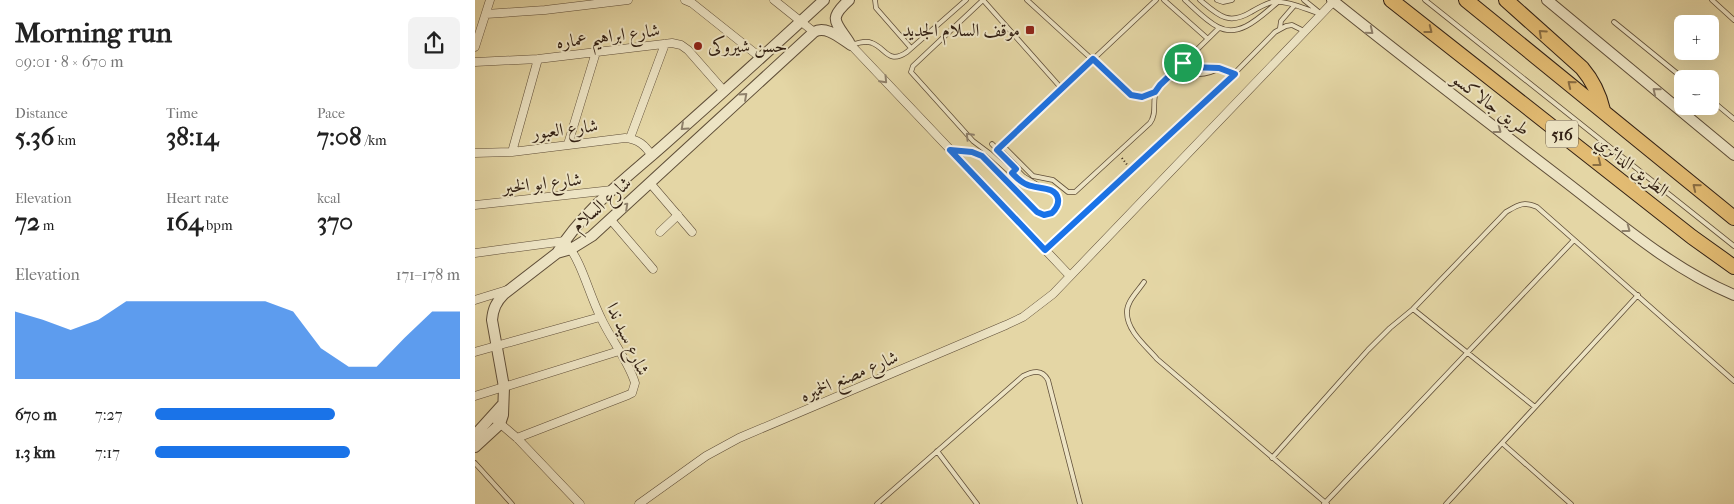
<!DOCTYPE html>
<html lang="en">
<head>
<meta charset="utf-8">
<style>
	body { margin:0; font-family:"IM FELL French Canon",Amiri,serif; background:#f2f2f2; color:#222; height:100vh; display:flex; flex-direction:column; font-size:19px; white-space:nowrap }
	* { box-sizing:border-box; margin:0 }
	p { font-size:16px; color:#767676 }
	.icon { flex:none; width:28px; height:28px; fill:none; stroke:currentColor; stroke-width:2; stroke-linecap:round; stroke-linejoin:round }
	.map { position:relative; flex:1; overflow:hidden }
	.drawer { display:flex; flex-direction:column; background:#fff; width:475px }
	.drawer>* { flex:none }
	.fabs { position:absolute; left:1199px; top:15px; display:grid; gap:10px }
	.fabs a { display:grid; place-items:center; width:45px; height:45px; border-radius:8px; background:#fff; box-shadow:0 5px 20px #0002; font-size:25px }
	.pin { position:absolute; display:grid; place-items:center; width:42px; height:42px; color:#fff; margin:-21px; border:2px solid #fff; border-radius:50%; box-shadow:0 1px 5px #0007 }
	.round { display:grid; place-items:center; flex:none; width:52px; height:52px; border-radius:8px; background:#f2f2f2 }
	.headline { display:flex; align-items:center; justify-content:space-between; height:85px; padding:0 15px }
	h1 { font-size:28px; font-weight:800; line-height:38px }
	.stats { display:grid; grid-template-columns:repeat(3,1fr); gap:8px; height:85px; padding:5px 15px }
	.stats div { display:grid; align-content:center }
	.stats b { font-size:25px; font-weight:800 }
	.stats small { font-size:14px; font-weight:400 }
	.stats p { font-size:14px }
	.chart { height:140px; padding:10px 15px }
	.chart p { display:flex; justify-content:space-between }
	.chart svg { width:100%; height:90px; margin-top:5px; fill:#1a73e8; opacity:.7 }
	ul { padding:0 15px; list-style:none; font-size:16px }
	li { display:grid; grid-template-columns:80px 60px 1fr; align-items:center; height:38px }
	li i { height:12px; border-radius:6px; background:#1a73e8 }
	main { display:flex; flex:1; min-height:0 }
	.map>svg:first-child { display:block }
</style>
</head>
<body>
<main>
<section class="drawer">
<div class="headline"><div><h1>Morning run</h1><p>09:01 · 8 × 670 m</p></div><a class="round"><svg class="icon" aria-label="share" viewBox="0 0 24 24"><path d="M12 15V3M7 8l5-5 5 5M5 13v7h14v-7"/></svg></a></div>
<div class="stats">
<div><p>Distance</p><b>5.36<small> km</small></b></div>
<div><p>Time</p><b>38:14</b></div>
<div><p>Pace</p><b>7:08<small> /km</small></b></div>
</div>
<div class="stats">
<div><p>Elevation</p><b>72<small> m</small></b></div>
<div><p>Heart rate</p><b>164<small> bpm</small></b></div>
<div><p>kcal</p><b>370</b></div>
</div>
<div class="chart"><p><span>Elevation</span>171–178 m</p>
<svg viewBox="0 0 160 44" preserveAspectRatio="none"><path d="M0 44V11L10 15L20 20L30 15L40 6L50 6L60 6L70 6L80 6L90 6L100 11L110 29L120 38L130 38L140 24L150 11L160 11V44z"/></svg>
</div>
<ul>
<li><b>670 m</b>7:27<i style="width:59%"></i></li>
<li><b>1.3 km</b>7:17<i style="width:64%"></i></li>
</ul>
</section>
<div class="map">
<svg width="1259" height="504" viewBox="0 0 1259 504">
	<rect width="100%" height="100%" fill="#e4d6a5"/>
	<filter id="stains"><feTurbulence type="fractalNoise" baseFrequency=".004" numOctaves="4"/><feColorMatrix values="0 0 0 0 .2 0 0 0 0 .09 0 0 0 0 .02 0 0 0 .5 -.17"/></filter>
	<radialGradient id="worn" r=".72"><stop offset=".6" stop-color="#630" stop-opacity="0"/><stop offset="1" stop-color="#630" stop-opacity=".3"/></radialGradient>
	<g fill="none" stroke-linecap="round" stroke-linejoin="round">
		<defs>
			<path id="service" d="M400,0l1,8 35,40
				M552,0l104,95 11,2 13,-4
				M689,0l44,39
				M710,0c10,9 21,21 33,27 22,12 44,-12 60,-25
				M725,0c18,15 28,26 51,12 7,-4 14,-8 21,-10 16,-2 35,8 49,12
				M742,0l6,2 9,-2
				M829,0l16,13
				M950,0l309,246
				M1237,0l22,20
				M1139,22l70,57
				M805,28l1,-7 13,-15
				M376,45c7,-2 14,-5 21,-2 14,5 16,22 35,9l59,-52
				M708,63l6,4 33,1 13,6
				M701,70c12,6 32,6 43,-2
				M1235,99l24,20
				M517,144l31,32 18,11
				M527,145l31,31 20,4 15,12h7l75,-69c8,-11 1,-22 7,-34l62,-61
				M478,150l19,2 10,3 55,58 11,2 9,-8 1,-8 -3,-6 -7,-4 -19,-3 -9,-5 -31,-28 -16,-12 -62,-69 2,-6 70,-66 79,89
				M522,150l159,-150
				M570,250l181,-168 49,-50 11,-6 6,-1 12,6
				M669,282c-6,9 -18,20 -17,31 0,18 19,33 30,46l170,145
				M938,309l122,98
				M1027,443l69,61
				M462,451l40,53
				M797,458l96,-108 22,-22 23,-19 93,-97c12,-7 17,-11 31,-5l197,174
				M0,463l37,41
				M402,504l146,-128c10,-5 19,-7 25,4l32,124
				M849,504l250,-264
				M971,504l192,-209"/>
			<path id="minor" d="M210,0l7,3 69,55
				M299,0l40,32
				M11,14l59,-4 83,-10
				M376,45l219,231
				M0,47l15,-47
				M0,62l63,-3 134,-16 9,2 7,5 36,41
				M155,138l35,-94
				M93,144l28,-92
				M37,152l26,-93
				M0,153l37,-1 113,-14c13,1 20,7 27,18
				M175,183l42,49
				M0,205l137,-15
				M136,220l42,49
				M185,232l18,-17
				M0,253l90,-12c18,23 23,51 36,77 9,20 28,44 34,65l-3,10 -4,2 -111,43
				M0,300l32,-10
				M0,352l125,-35
				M0,396l144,-45
				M21,420l21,18 63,66
				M164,504l67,-48 33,-18 267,-113 17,-8 30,-23 281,-293"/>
			<path id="tertiary" d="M857,0c76,61 153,120 230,179 55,42 108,89 172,116
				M1072,0l187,155
				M374,42c-14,-21 -21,-23 0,-42
				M82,253c27,-44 71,-76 109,-110 53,-47 106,-95 158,-143
				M0,435l27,-30
				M0,447l25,-23 3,-9 1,-28 -12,-67c1,-11 4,-18 12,-26l53,-41 14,-4 21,-13 222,-204c12,-7 26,6 37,13"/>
			<path id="motorway" d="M916,0l301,237 42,30
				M991,0l268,218
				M1031,0l76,68c11,13 17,25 21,42"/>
		</defs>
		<use href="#service" stroke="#5f4e38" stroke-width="5.5"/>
		<use href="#minor" stroke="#5f4e38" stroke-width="9"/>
		<use href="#tertiary" stroke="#5f4e38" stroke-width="12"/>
		<use href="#motorway" stroke="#332114" stroke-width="16"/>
		<path stroke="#332114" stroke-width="2" stroke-dasharray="1 2.5" stroke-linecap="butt" d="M647,158l6,8"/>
		<use href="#service" stroke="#ede4c4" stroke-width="4"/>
		<use href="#minor" stroke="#ede4c4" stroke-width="8"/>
		<use href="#tertiary" stroke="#ede4c4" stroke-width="10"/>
		<use href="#motorway" stroke="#e2bb72" stroke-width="14"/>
	</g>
	<defs><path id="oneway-chevron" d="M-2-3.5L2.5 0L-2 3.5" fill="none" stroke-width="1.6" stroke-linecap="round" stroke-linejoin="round" transform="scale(1.25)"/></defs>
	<g stroke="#8a6e43">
		<use href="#oneway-chevron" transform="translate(954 30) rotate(38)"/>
		<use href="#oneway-chevron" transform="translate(1067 33) rotate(-138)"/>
		<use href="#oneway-chevron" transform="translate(1096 84) rotate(-141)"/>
		<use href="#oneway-chevron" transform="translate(1123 163) rotate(38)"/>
		<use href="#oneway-chevron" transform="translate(1221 187) rotate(-141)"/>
	</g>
	<g stroke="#90826c">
		<use href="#oneway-chevron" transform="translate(895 31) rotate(39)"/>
		<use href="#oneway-chevron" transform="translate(409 80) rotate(47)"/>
		<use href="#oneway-chevron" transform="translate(1181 91) rotate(-140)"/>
		<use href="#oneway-chevron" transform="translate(269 96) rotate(-42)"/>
		<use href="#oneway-chevron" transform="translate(209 127) rotate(138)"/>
		<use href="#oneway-chevron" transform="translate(1023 130) rotate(37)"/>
		<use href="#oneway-chevron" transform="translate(494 136) rotate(-134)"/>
		<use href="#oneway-chevron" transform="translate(150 206) rotate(-43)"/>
		<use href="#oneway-chevron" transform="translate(1152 229) rotate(37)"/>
	</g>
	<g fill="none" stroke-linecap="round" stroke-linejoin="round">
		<defs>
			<path id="route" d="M618,59l38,36 11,2 13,-5 5,-7 23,-22 6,4 30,1 16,6 -190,176 -95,-100 22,2 10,4 55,56 7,3 8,-2c4,-4 7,-8 6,-14 -2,-13 -21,-10 -30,-14 -7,-2 -11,-7 -16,-12l4,-4 -19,-19z"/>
		</defs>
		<use href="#route" stroke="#fff" stroke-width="10"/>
		<use href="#route" stroke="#1a73e8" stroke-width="6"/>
	</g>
	<g fill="#8f2418" stroke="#ede4c4" stroke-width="2">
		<rect x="550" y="25" width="10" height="10" rx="2.5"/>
		<circle cx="223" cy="46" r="5"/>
	</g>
	<g text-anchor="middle" stroke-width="4" stroke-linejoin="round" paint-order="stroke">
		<rect fill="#ede4c4" stroke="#6b5c49" stroke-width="1" x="1071" y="120.5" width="32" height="27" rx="4"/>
		<g font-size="16" font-weight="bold" fill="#332114">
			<text x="1087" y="140">516</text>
		</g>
		<g font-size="18" fill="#332114" stroke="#ede4c4" text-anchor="end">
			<text x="545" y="36">موقف السلام الجديد</text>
			<text x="233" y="52" text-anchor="start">حسن شيروكى</text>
		</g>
		<g font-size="18" fill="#332114" stroke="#ede4c4">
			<text transform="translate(133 36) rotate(-7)" y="6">شارع ابراهيم عماره</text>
			<text transform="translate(1016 104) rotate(37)" y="6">طريق جالاكسو</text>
			<text transform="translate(90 129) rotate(-7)" y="6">شارع العبور</text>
			<text transform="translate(1157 166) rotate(38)" y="6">الطريق الدائري</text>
			<text transform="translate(67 183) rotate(-6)" y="6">شارع ابو الخير</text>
			<text transform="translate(126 204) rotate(-41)" y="6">شارع السلام</text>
			<text transform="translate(153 339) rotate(65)" y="6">شارع سيد ندا</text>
			<text transform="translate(374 376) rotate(-23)" y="6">شارع مصنع الخميره</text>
		</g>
	</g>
	<rect width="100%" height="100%" filter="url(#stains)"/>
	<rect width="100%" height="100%" fill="url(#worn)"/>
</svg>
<div class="fabs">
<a>+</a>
<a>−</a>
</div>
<div class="pin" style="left:708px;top:63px;background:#1e9e55"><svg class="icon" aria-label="arrive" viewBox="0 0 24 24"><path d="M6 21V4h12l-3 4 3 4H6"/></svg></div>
</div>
</main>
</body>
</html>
